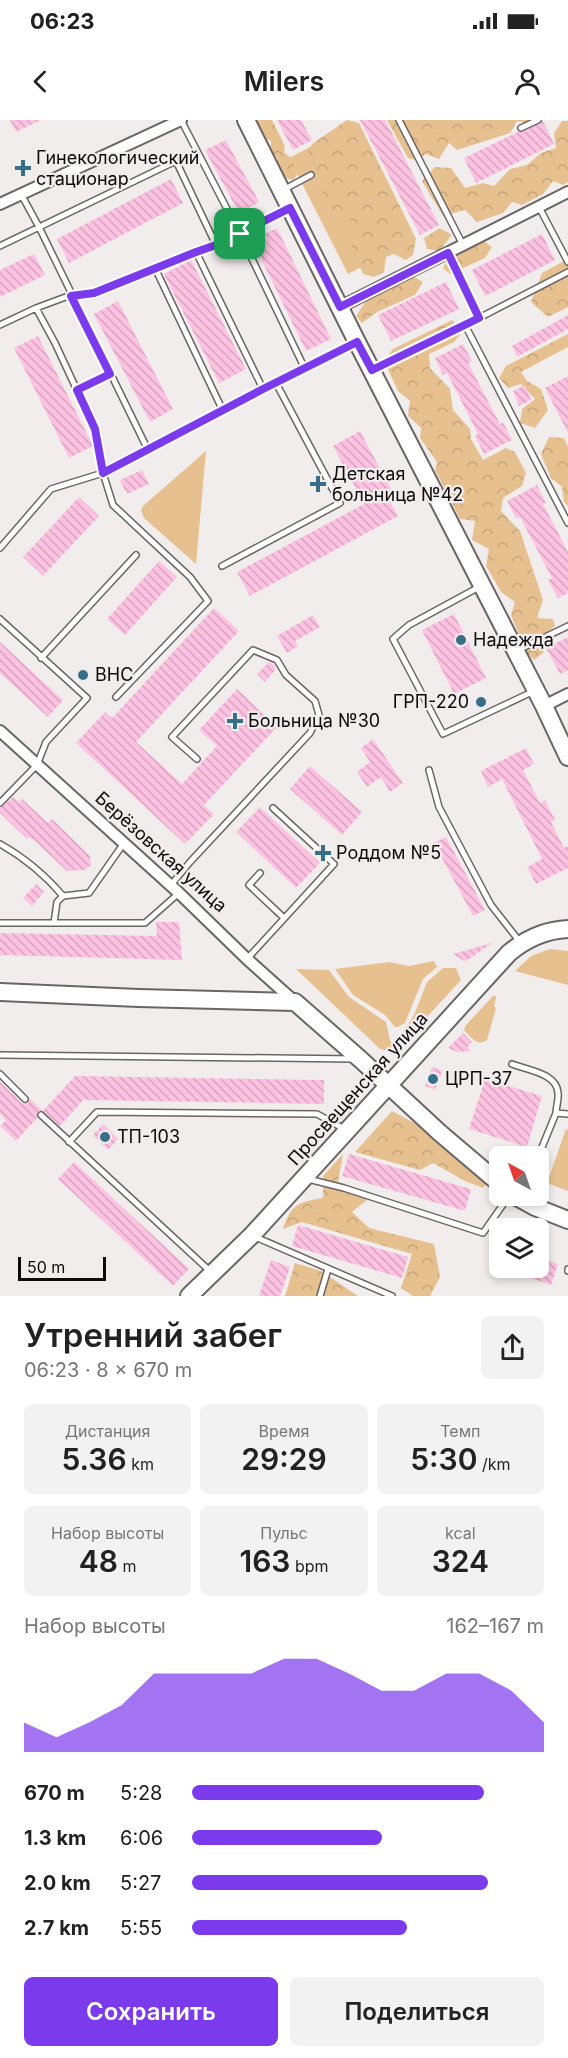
<!DOCTYPE html>
<html lang="ru">
<head>
<meta charset="utf-8">
<style>
	body { margin:0; font-family:Inter,sans-serif; background:#f2f2f2; color:#222; height:100vh; display:flex; flex-direction:column; font-size:22px; white-space:nowrap }
	* { box-sizing:border-box; margin:0 }
	p { font-size:20px; color:#767676 }
	.icon { flex:none; width:33px; height:33px; fill:none; stroke:currentColor; stroke-width:2; stroke-linecap:round; stroke-linejoin:round }
	.map { position:relative; height:1176px; overflow:hidden }
	.drawer { display:flex; flex-direction:column; background:#fff; flex:1 }
	.drawer>* { flex:none }
	.needle { width:39px; rotate:320deg }
	.fabs { position:absolute; left:489px; top:1026px; display:grid; gap:12px }
	.fabs a { display:grid; place-items:center; width:60px; height:60px; border-radius:9px; background:#fff; box-shadow:0 3px 9px #0003; font-size:30px }
	.scale { position:absolute; left:18px; bottom:15px; width:88px; box-sizing:border-box; padding-left:6px; border:3px solid #0d0b0b; border-top:0; font-size:16px; line-height:21px; white-space:nowrap; color:#0d0b0b; -webkit-text-stroke:4px #f2eded; paint-order:stroke }
	.pin { position:absolute; display:grid; place-items:center; width:51px; height:51px; color:#fff; margin:-26px; border-radius:12px; box-shadow:0 3px 9px #0006 }
	.round { display:grid; place-items:center; flex:none; width:63px; height:63px; border-radius:9px; background:#f2f2f2 }
	.head { display:flex; align-items:center; justify-content:space-between; height:102px; padding:0 24px }
	h1 { font-size:33px; font-weight:600; line-height:45px }
	.figures { display:grid; grid-template-columns:repeat(3,1fr); gap:9px; height:102px; padding:6px 24px }
	.figures div { display:grid; align-content:center; border-radius:9px; background:#f2f2f2; text-align:center }
	.figures b { font-size:30px; font-weight:600 }
	.figures small { font-size:16px; font-weight:400 }
	.figures p { font-size:16px }
	.chart { height:168px; padding:12px 24px }
	.chart p { display:flex; justify-content:space-between }
	.chart svg { width:100%; height:108px; margin-top:6px; fill:#7c3aed; opacity:.7 }
	.button { display:flex; gap:12px; margin-top:auto; padding:12px 24px }
	.button a { flex:1; height:69px; border-radius:9px; background:#7c3aed; color:#fff; font-size:24px; font-weight:600; line-height:69px; text-align:center }
	.button a+a { background:#f2f2f2; color:#222 }
	ul { padding:0 24px; list-style:none; font-size:20px }
	li { display:grid; grid-template-columns:96px 72px 1fr; align-items:center; height:45px }
	li i { height:15px; border-radius:8px; background:#7c3aed }
	.status { display:flex; justify-content:space-between; align-items:center; height:42px; padding:0 30px; background:#fff; direction:ltr }
	.status svg { height:16px; fill:currentColor }
	header { display:flex; justify-content:space-between; align-items:center; height:78px; padding:0 24px; background:#fff; font-size:27px; font-weight:600 }
	.map>svg:first-child { display:block }
</style>
</head>
<body>
<div class="status"><b>06:23</b><svg viewBox="0 0 49 12"><path d="M0 12V9h3v3zM5 12V6h3v6zM10 12V3h3v9zM15 12V0h3v12zM26 1h20v11H26zM47 4h2v5h-2z"/></svg></div>
<header><svg class="icon" aria-label="back" viewBox="0 0 24 24"><path d="M15 5l-7 7 7 7"/></svg>Milers<svg class="icon" aria-label="person" viewBox="0 0 24 24"><circle cx="12" cy="8" r="4"/><path d="M4 21q1-7 8-7t8 7"/></svg></header>
<div class="map">
<svg width="568" height="1176" viewBox="0 0 568 1176">
	<defs>
		<pattern id="forest-crowns" width="20" height="18" patternUnits="userSpaceOnUse" patternTransform="scale(1.5)"><rect width="20" height="18" fill="#e7c08f"/><path d="M2 6a3 3 0 1 1 6 0M12 15a3 3 0 1 1 6 0" fill="none" stroke="#c5a47a"/></pattern>
		<pattern id="building-back-hatch" width="6" height="6" patternUnits="userSpaceOnUse" patternTransform="scale(1.5)"><rect width="6" height="6" fill="#fdc2e1"/><path d="M-1 5l2 2M0 0l6 6M5-1l2 2" fill="none" stroke="#d8a5c0"/></pattern>
	</defs>
	<rect width="100%" height="100%" fill="#f2eded"/>
	<path fill="#e7c08f" d="M356,3l59,117 -67,34 -59,-116z
		M206,331l-10,113 -52,-46 -3,-8 2,-4z
		M550,829l18,2v34l-53,-14 16,-15z
		M434,841l3,6 -14,12 -18,44 -7,4h-3l-10,-12 -32,-20 -18,-26 54,-7 20,4z
		M443,848h13l5,12 -60,65 -3,-6 16,-24 13,-33z
		M296,849l33,1 20,27 37,25 4,18 5,9 -6,2 -9,-2z
		M494,875l2,2 -2,9 2,2 -9,32c-10,7 -16,-3 -23,-10l2,-5z
		M566,1009l2,1v61l-21,-8z"/>
	<path fill="url(#forest-crowns)" d="M256,0h16l13,26 -1,6 7,6 6,17 -4,5 -7,-2 -10,-14 2,-6 -8,-6 1,-11 -7,-3z
		M347,0l12,3 57,116 -3,16 -7,5 -12,-6 -8,3 -2,15 -10,5 -11,-3 -17,-40 4,-15 -19,-4 -25,-60 6,-11z
		M387,0h152l-3,5 -19,-4 -7,12 -53,17 -8,-7 -10,16 -13,-5 -10,6 -8,-2z
		M562,1h6v61l-5,3 -10,-4 -10,13 -21,11 -10,-3 -9,11 -26,9 -12,-12 -22,6 -21,-35 13,-14 16,1 14,20 18,-5 11,3 16,-17 17,-4 14,-12 15,-5 -2,-15z
		M440,108l12,7 -13,16 -12,-2 -3,-11z
		M484,121l8,6 -7,11 -35,16 -7,-6 5,-10z
		M568,139v48l-20,10 -17,-15 11,-29z
		M414,157l9,5 -8,13 -38,17 -15,11 -6,-7 12,-18z
		M452,200l11,11 -9,11 -25,12 1,14 20,21 3,21 17,19 1,10 12,21 23,-12 9,4 11,21 -4,13 -19,12 -2,13 19,20 23,69 -6,18 16,1 2,7 -16,12 5,14 -10,8 -7,-7 -16,-38 4,-13 -14,-10 -15,-26 3,-17 -17,-9 3,-19 -15,-2 -25,-49 2,-8 -17,-24 1,-10 -13,-12 2,-15 -12,-10 -14,-30 9,-12z
		M568,214v13l-47,25 6,9 14,8 7,21 -13,18 -15,-5 2,-14 13,-10 -14,-15 -13,4 -9,-10 7,-12z
		M549,317l15,1 4,9v59l-4,-4 -2,-15 -11,-9 -10,-24z
		M392,991l39,21 57,48 -5,8 -18,-7 -32,-18 -13,7 -65,-18z
		M343,1034l-5,28 35,13 -21,17 17,16 65,16 6,33 -10,19h-17l-12,-8 11,-34 -110,-32 -19,7c8,-25 15,-27 40,-31v-22z
		M295,1143l26,8 37,25h-73z"/>
	<path fill="url(#building-back-hatch)" d="M10,0h31l-25,12z
		M277,0h24l11,20 -19,10z
		M360,0h25l54,105 -19,10z
		M543,1l11,23 -78,39 -12,-25 54,-26h5z
		M226,20l33,62 -20,11 -34,-63z
		M171,59l12,24 -114,60 -12,-24z
		M277,108l54,111 -25,12 -54,-111z
		M542,114l13,26 -70,36 -13,-26z
		M34,134l11,21 -45,22v-27z
		M191,140l55,109 -27,14 -55,-109z
		M446,162l13,27 -68,32 -13,-26z
		M118,181l55,108 -23,13 -56,-108z
		M568,195v14l-51,28 -5,-11z
		M38,216l55,110 -24,12 -55,-110z
		M463,224l9,17 -4,2 32,61 3,-2 9,18 -28,14 -9,-18 3,-2 -31,-61 -4,2 -8,-17z
		M568,256v57l-23,-45z
		M525,265l6,15 -12,6 -6,-15z
		M360,311l31,58 -6,3 13,24 -148,80 -13,-24 127,-68 -31,-58z
		M142,350l7,14 -22,10 -7,-14z
		M537,365l9,18 -3,1 25,48v41l-10,5 -10,-18 4,-2 -32,-61 -4,1 -9,-17z
		M79,377l20,19 -56,60 -20,-19z
		M159,441l18,16 -52,58 -18,-16z
		M214,488l25,23 -103,111 46,42 35,-38 -18,-16 38,-41 40,38 -73,78 10,9 -29,30 -109,-101 29,-31 7,6z
		M454,494l32,64 -32,16 -32,-64z
		M313,495l7,12 -25,14 3,5 -11,7 -10,-17z
		M568,517v33l-8,4 -14,-26z
		M0,522l63,58 -15,17 -48,-44z
		M269,542l4,2 3,5 -11,13 -8,-8z
		M373,619l30,44 -13,9 -9,-15 -14,10 -10,-15 13,-10 -9,-14z
		M526,628l8,16 -11,6 17,33 5,-3 10,20 -4,2 13,26 4,-2v22l-32,16 -9,-17 15,-8 -40,-80 -14,8 -7,-16z
		M310,646l52,46 -20,23 -52,-46z
		M13,677l6,5 3,-3 26,24 4,-4 38,37 1,9 -6,5 -18,1 -34,-32 -1,1 -3,-3 -2,2 -27,-26v-5z
		M260,687l60,56 -24,25 -60,-56z
		M446,717l39,73 -12,6 -39,-73z
		M36,764l8,8 -12,14 -9,-8z
		M156,802h23l3,38 -182,-5v-22l157,3z
		M492,823l-24,17 -4,1 -11,-7z
		M463,913l9,9 -5,5 4,4 -14,1 -9,-4z
		M432,947l10,4 -7,19 -10,-4z
		M75,956l249,4v24l-241,-4 -23,26 -17,-15z
		M485,959l57,17 -15,51 -58,-18z
		M0,962l22,21h5l3,-4 12,11 -5,2v6l-21,23 -16,-15 6,-6 -6,-6z
		M103,1004l15,15 -10,11 -15,-15z
		M349,1034l122,35 -6,22 -123,-35z
		M74,1042l115,107 -16,17 -115,-107z
		M298,1105l110,32 -6,21 -110,-32z
		M538,1137l20,7 -7,21 -46,-16v-1h33z
		M271,1140l19,7 -10,29h-21z"/>
	<g fill="none" stroke-linecap="round" stroke-linejoin="round">
		<defs>
			<path id="lane" d="M181,0l59,114 65,135
				M399,0l64,125
				M521,8l17,-8
				M283,70l28,-15
				M21,74l18,33 109,223
				M539,87l29,55
				M0,126l176,-85 40,84
				M448,133l31,65 89,-46
				M155,148l68,143
				M36,188l19,35 40,86 8,44 160,-84 -67,-137
				M479,198l-14,7 103,198
				M0,205l36,-17 35,-13 23,-2 102,-41 20,-7 71,-36
				M374,249l91,-44
				M263,269l92,-46
				M77,270l33,-16
				M0,428l51,-59 52,-16 10,32 77,72 18,24 -92,96
				M222,446l118,-63 -64,-120
				M481,466l-72,39 -16,14 50,95 89,-42
				M0,499l87,79 -41,44 -9,23 -37,38
				M518,530l50,-24
				M41,538l95,-103
				M429,650l10,37 52,98 29,37
				M0,724c25,14 45,31 63,52
				M260,753l-11,12 35,33
				M171,765l19,-23 120,-129 9,-18 -4,-14 -29,-26 -9,-15 -24,-10 -81,87 25,22
				M0,803h54l3,-21 6,-6 26,-3 35,-50
				M54,803h91l34,-30
				M247,839l87,-95 -61,-56
				M0,935l355,4
				M512,944c15,6 45,9 46,29 1,6 -2,14 -2,20
				M0,954l25,25
				M41,995l170,157
				M69,1022l28,-30 220,2 29,16
				M538,1037l18,-44 12,1
				M308,1059l36,9 139,45 26,-37
				M253,1116l139,60
				M568,1149v2
				M320,1176l8,-27"/>
			<path id="street" d="M0,84l181,-84
				M340,187l228,-115
				M544,586l24,-12
				M0,611l179,162 68,66 48,43"/>
			<path id="secondary" d="M246,0l111,222 187,364 24,51
				M0,872l139,6 156,4 65,57 80,74 60,51
				M515,1076l20,11 33,13
				M189,1176l63,-61 257,-282c18,-15 36,-23 59,-24"/>
		</defs>
		<use href="#lane" stroke="#6a6565" stroke-width="8"/>
		<use href="#street" stroke="#6a6565" stroke-width="14"/>
		<use href="#secondary" stroke="#6a6565" stroke-width="20"/>
		<use href="#lane" stroke="#fff" stroke-width="5"/>
		<use href="#street" stroke="#fff" stroke-width="10"/>
		<use href="#secondary" stroke="#fff" stroke-width="16"/>
	</g>
	<g fill="none" stroke-linecap="round" stroke-linejoin="round">
		<defs>
			<path id="route" d="M290,88l50,99 108,-54 31,65 -107,52 -15,-28 -94,47 -160,84 -8,-44 -18,-39 33,-16 -39,-78 23,-3 102,-41 20,-7z"/>
		</defs>
		<use href="#route" stroke="#fff" stroke-width="12"/>
		<use href="#route" stroke="#7c3aed" stroke-width="8"/>
	</g>
	<g fill="#376f89" stroke="#f2eded" stroke-width="2">
		<path d="M20 39h6v6h6v6h-6v6h-6v-6h-6v-6h6z"/>
		<path d="M315 355h6v6h6v6h-6v6h-6v-6h-6v-6h6z"/>
		<circle cx="461" cy="520" r="6"/>
		<circle cx="83" cy="555" r="6"/>
		<circle cx="481" cy="582" r="6"/>
		<path d="M232 592h6v6h6v6h-6v6h-6v-6h-6v-6h6z"/>
		<path d="M320 724h6v6h6v6h-6v6h-6v-6h-6v-6h6z"/>
		<circle cx="433" cy="959" r="6"/>
		<circle cx="105" cy="1017" r="6"/>
	</g>
	<g text-anchor="middle" stroke-width="4.5" stroke-linejoin="round" paint-order="stroke">
		<g font-size="18" fill="#0d0b0b" stroke="#f2eded" text-anchor="start">
			<text x="36" y="44">Гинекологический<tspan x="36" dy="21">стационар</tspan></text>
			<text x="332" y="360">Детская<tspan x="332" dy="21">больница №42</tspan></text>
			<text x="473" y="526">Надежда</text>
			<text x="95" y="561">ВНС</text>
			<text x="469" y="588" text-anchor="end">ГРП-220</text>
			<text x="248" y="607">Больница №30</text>
			<text x="336" y="739">Роддом №5</text>
			<text x="445" y="965">ЦРП-37</text>
			<text x="117" y="1023">ТП-103</text>
		</g>
		<g font-size="18" fill="#0d0b0b" stroke="#f2eded">
			<text transform="translate(161 732) rotate(42)" y="6">Берёзовская улица</text>
			<text transform="translate(358 969) rotate(-48)" y="6">Просвещенская улица</text>
		</g>
	</g>
</svg>
<div class="fabs">
<a><svg class="needle" viewBox="-14 -14 28 28"><path d="M0-13l5 13h-10z" fill="#e53935"/><path d="M0 13l5-13h-10z" fill="#767676"/></svg></a>
<a><svg class="icon" aria-label="layers" viewBox="0 0 24 24"><path d="M12 4l9 5-9 5-9-5zM3 14l9 5 9-5"/></svg></a>
</div>
<div class="scale">50 m</div>
<div class="pin" style="left:240px;top:114px;background:#1e9e55"><svg class="icon" aria-label="arrive" viewBox="0 0 24 24"><path d="M6 21V4h12l-3 4 3 4H6"/></svg></div>
</div>
<section class="drawer">
<div class="head"><div><h1>Утренний забег</h1><p>06:23 · 8 × 670 m</p></div><a class="round"><svg class="icon" aria-label="share" viewBox="0 0 24 24"><path d="M12 15V3M7 8l5-5 5 5M5 13v7h14v-7"/></svg></a></div>
<div class="figures">
<div><p>Дистанция</p><b>5.36<small> km</small></b></div>
<div><p>Время</p><b>29:29</b></div>
<div><p>Темп</p><b>5:30<small> /km</small></b></div>
</div>
<div class="figures">
<div><p>Набор высоты</p><b>48<small> m</small></b></div>
<div><p>Пульс</p><b>163<small> bpm</small></b></div>
<div><p>kcal</p><b>324</b></div>
</div>
<div class="chart"><p><span>Набор высоты</span>162–167 m</p>
<svg viewBox="0 0 160 44" preserveAspectRatio="none"><path d="M0 44V32L10 38L20 32L30 25L40 12L50 12L60 12L70 12L80 6L90 6L100 12L110 19L120 19L130 12L140 12L150 19L160 32V44z"/></svg>
</div>
<ul>
<li><b>670 m</b>5:28<i style="width:83%"></i></li>
<li><b>1.3 km</b>6:06<i style="width:54%"></i></li>
<li><b>2.0 km</b>5:27<i style="width:84%"></i></li>
<li><b>2.7 km</b>5:55<i style="width:61%"></i></li>
</ul>
<div class="button"><a>Сохранить</a><a>Поделиться</a></div>
</section>
</body>
</html>
